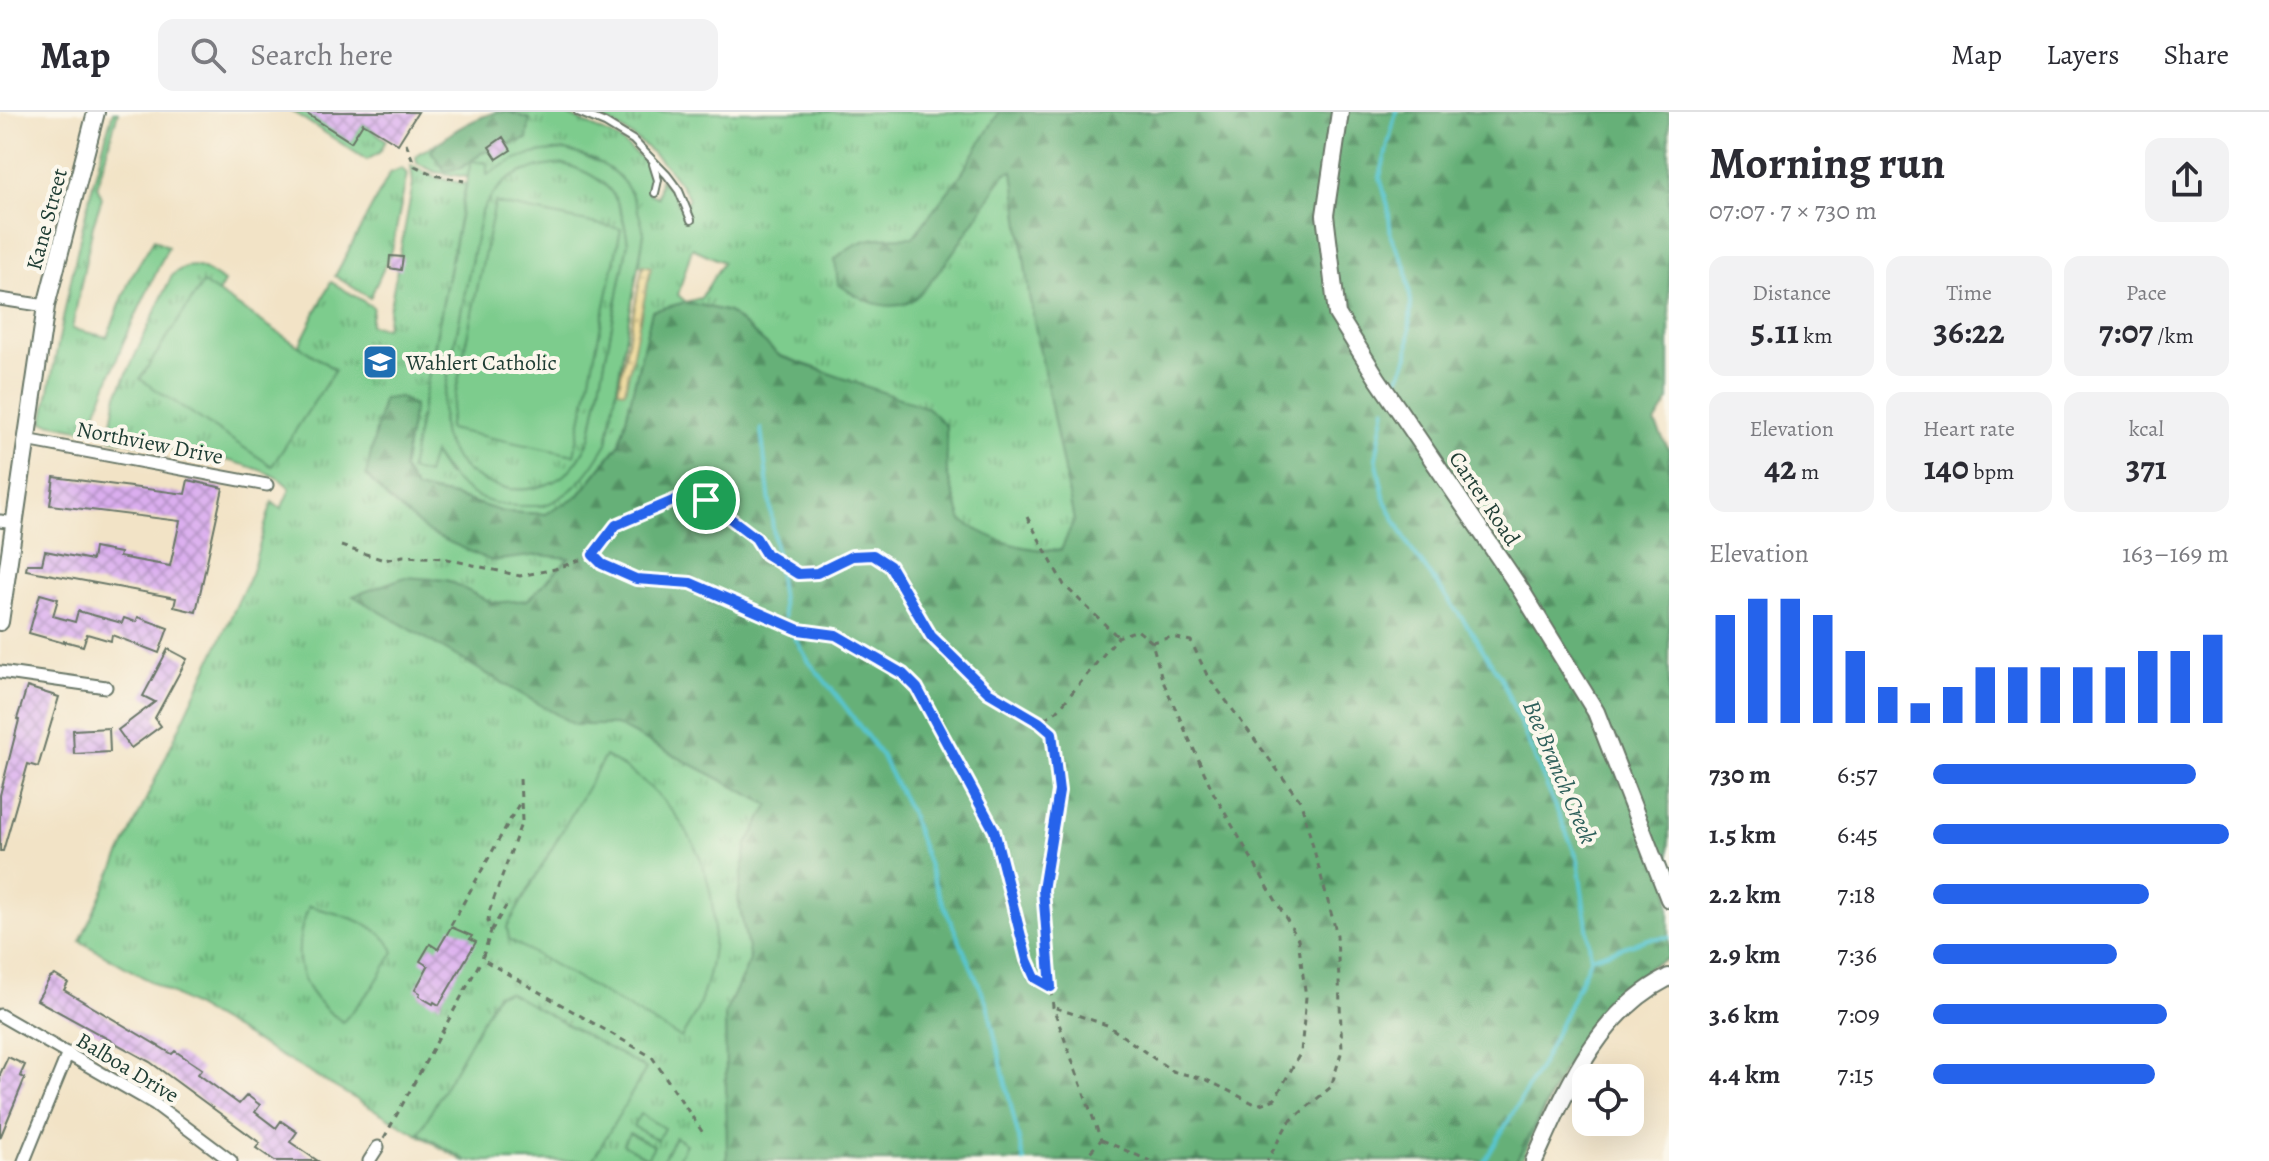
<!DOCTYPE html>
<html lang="en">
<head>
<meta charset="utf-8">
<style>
	body { margin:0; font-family:Alegreya,serif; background:#f2f2f3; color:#2b2b33; height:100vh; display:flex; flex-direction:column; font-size:30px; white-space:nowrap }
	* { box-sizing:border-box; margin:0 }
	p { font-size:26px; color:#7c7c81 }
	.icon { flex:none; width:44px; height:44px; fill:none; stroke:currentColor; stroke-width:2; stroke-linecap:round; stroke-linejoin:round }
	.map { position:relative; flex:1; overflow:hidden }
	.side { display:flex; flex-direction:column; background:#fff; width:600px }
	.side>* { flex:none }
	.buttons { position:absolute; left:1572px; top:952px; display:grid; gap:16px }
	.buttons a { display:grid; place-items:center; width:72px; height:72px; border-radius:16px; background:#fff; box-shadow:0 8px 32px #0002; font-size:40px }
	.pin { position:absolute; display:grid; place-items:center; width:68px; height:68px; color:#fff; margin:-34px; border:4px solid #fff; border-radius:50%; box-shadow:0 2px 8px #0007 }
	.round { display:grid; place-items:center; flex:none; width:84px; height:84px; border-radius:16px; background:#f2f2f3 }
	.headline { display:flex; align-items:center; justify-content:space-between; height:136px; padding:0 40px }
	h1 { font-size:44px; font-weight:700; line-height:60px }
	.metrics { display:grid; grid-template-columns:repeat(3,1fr); gap:12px; height:136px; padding:8px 40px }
	.metrics div { display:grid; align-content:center; border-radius:16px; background:#f2f2f3; text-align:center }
	.metrics b { font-size:34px; font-weight:700 }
	.metrics small { font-size:22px; font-weight:400 }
	.metrics p { font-size:22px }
	.chart { height:224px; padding:16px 40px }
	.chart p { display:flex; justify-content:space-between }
	.chart svg { width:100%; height:144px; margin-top:8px; stroke:#2563eb; stroke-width:6 }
	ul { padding:0 40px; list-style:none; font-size:26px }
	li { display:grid; grid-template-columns:128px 96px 1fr; align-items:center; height:60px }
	li i { height:20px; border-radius:10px; background:#2563eb }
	header { display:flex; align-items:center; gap:48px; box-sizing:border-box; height:112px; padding:0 40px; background:#fff; border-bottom:2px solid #e1e1e2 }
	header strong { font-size:38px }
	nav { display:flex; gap:44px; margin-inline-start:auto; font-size:28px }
	.search { width:560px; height:72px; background:#f2f2f3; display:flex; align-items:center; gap:20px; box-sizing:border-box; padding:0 28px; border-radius:16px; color:#7c7c81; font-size:30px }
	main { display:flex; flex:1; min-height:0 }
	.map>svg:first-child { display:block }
</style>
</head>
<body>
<header>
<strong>Map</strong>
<div class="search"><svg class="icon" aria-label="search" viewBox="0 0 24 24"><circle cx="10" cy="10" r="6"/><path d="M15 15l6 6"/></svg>Search here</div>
<nav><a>Map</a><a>Layers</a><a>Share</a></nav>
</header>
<main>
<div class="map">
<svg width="1669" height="1049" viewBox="0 0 1669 1049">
	<defs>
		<pattern id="grass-tufts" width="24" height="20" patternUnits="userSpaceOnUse" patternTransform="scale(2)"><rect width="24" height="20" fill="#7dcc8d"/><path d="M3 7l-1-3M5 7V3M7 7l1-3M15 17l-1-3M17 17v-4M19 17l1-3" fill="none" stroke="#66a774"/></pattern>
		<pattern id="forest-firs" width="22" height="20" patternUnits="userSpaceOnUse" patternTransform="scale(2)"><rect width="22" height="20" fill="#66b078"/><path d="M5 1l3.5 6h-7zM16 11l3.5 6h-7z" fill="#539063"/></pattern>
		<pattern id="sand-dots" width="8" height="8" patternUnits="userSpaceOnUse" patternTransform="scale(2)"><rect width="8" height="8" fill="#eeda9e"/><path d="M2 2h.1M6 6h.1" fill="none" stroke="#ccbc89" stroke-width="1.8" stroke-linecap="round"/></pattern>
		<pattern id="building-cross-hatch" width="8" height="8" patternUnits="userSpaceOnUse" patternTransform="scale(2)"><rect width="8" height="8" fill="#dbaeef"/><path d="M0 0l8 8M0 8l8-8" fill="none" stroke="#b18fc2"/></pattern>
	</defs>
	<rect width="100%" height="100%" fill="#fbf7ec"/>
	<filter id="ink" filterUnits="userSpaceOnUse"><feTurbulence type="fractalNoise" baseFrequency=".0125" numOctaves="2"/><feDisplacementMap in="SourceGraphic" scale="16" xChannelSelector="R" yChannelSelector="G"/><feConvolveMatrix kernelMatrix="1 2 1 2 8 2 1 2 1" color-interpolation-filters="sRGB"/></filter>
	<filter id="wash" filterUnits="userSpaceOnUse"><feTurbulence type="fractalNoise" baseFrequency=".006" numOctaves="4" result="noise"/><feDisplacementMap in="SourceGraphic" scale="32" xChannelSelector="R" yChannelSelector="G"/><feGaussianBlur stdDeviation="1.8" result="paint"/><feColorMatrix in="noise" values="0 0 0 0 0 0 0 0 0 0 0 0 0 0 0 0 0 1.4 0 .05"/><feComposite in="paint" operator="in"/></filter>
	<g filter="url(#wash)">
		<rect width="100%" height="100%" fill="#f2e3c6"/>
		<path fill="url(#grass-tufts)" stroke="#4e8460" stroke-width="2" fill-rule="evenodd" d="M113,0h5l-21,74 5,12 -9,27 -21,104 35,8 24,-60 23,-38 14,8 -45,96 -34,88 -46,-9c20,-104 39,-208 70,-310z
			M293,0h11l47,29 12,-18 23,17 -6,12 -13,8z
			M499,0h62l56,26 31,26 4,16 -2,14 8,3 2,-18 11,11 10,19 8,-11c-22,-39 -61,-71 -104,-86h529l473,906 -66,143h-1057l-384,-220 171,-367 21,-72 9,7 9,-20c-16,-28 -145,-44 -181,-51l8,-43 55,-120c22,-18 32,-5 52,7l-6,11 -16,-10 132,86 -35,-23 32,-64 42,25 -3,18 16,3 27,-144 -2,-19 23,12 32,7 -56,286 22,-18 15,23 98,31 62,-63 9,-54 34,-122 -11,-2 5,-32 -24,-56 -26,-18 -28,-9 -80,26 -15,-15 -3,16 -33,-5 -18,-9 -1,-6 3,-4zM692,136l31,14 -22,36 -15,4 -8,-7zM686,190l43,10 51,44 42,14 -11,18 -267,167 -142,-52 -2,-106 14,9 -11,63 13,20 38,7 49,16 43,2 33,-19 41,-52 32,-132z
			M564,52c46,14 57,32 64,79l-38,196c-8,15 -15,29 -30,39 -42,26 -101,6 -116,-42 -3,-9 -1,-21 -2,-31l39,-192c20,-38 42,-46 83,-49z
			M402,56l5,6 -15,76 -22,48 -35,-22 55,-103z"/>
		<path fill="url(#forest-firs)" stroke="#427656" stroke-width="2" d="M496,0h13l21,7 -3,20 -45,14 -21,15 -16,3 -14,-20c18,-20 40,-31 65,-39z
			M999,0h670v288l-14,23 14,27v508l-19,8 -66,66 -68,129h-789l-2,-148 25,-53 -12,-62 9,-54 22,-39 -153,-80h-41l-222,-129 52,-19 42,3 45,23 36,-3 41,-42 -30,-3 -48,6 -62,-28 -42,-35 -21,-23 17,-76 17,-2 14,9 -11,63 13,20 38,7 49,16 43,2 33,-19 41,-51 32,-133 34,-9 43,10 51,44 148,52 18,18 1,47 15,48c30,19 63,31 99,29l13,-29 -45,-225 -16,-125 -8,2c-16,25 -75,122 -98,130 -24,9 -49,-5 -69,-19l-3,-25c27,-25 43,-21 78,-22l49,-64z"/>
		<path fill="url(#sand-dots)" stroke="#868c69" stroke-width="2" d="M643,153l8,2 -26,124 -7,-1z"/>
		<path fill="#7dcc8d" stroke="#4e8460" stroke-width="2" fill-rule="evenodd" d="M566,38c52,16 66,31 78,83l-37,210c-15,26 -31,49 -59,61 -7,3 -17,2 -25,2 -43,1 -68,-19 -90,-53l-6,21 -17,-4 61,-309 16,2v12c30,-19 43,-23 79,-25zM564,52c46,14 57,32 64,79l-38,196c-8,15 -15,29 -30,39 -41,26 -101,6 -116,-42 -3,-9 -1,-21 -2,-31l39,-192c20,-38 42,-46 83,-49z
			M495,91l126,26 -47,226 -126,-26z
			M203,171l132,87 -63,96 -132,-87z
			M605,644c92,50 131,144 96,244 -4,13 -13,26 -20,38l-172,-99 -2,-12z
			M309,794c28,8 74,16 85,46l-21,35 -30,35c-46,-30 -54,-67 -34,-116z
			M508,880l138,77 -54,92h-124l-49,-28 78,-139z
			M640,1002l24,14 -6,12 -25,-14z
			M629,1021l25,13 -7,12 -24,-14z
			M675,1025l11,7 -9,17h-15z"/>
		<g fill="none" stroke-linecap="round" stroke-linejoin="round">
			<path stroke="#58c5ce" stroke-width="4" d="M1396,0l-16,65 8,29 3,31 15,30 5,36 -3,53 -12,28
				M1385,296l-9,50 9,43 26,48 56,76 34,53 77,182 13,98 -49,105 -57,98
				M761,317l15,124
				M778,457l6,48
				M793,522l16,28 29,35 43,58 29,57 28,80 49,111 37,158
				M1591,846l57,-19 21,-2"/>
		</g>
		<g id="blocks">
			<path fill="url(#building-cross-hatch)" d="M304,0h114l-20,32 -35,-21 -12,19z
				M503,25l8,13 -14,9 -8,-12z
				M390,144l13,1 -2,13 -12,-2z
				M54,365l131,17 3,-14 35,8 -27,124 -22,-5 2,-9 -150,-28 1,-6h15l3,-13 47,9 2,-12 26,5 -1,4 51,9 10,-45 -130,-16z
				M40,482l18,5 -5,17 22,6 3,-11 44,12 2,-5 12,4 2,-5 30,11 -9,25 -47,-18 -1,6 -24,-7 -4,12 -19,-5v2l-35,-10z
				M168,537l19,10 -32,59 6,8 -30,22 -13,-18 37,-28 -12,-6z
				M27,575l32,10 -21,70 -10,-3 -25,87h-3v-56l19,-75 -2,-1z
				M109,616l1,24 -36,2 -1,-24z
				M451,815l21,9 -2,3 6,3 -37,63 -5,-3 -1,2 -14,-8 1,-3 -5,-3 13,-24 -8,-5 10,-17 8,5z
				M55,863l13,8 -4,7 108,64 3,-3 27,18 -4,5 41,30 8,-9 13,10 -5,7 21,16 5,-7 16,11 -7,10 28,19h-43l-19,-13 4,-5 -110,-81 -113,-62 13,-22z
				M8,945l17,8 -5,11 5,2 -25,60v-64z"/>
		</g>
	</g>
	<g filter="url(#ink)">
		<use href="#blocks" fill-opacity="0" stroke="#697767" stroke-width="2"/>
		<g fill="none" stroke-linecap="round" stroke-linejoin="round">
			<defs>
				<path id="lane" d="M578,0l27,11 28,17 34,35 12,16 12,29
					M653,52l5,16 -3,13"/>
				<path id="street" d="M0,187l46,7
					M26,328l241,45
					M0,409l14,2
					M0,560l106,15
					M0,903l155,89 76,57
					M24,1049l44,-108
					M369,1049l9,-14"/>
				<path id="secondary" d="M1340,0l-15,103 12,99 40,64 142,209 77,125 73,187
					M0,510l46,-316 50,-194
					M1534,1049c32,-70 62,-147 135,-184"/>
			</defs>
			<use href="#lane" stroke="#697767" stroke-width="10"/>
			<use href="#street" stroke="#697767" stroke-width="15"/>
			<use href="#secondary" stroke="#697767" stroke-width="20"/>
			<path stroke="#697767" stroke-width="3" stroke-dasharray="6 6" stroke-linecap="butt" d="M406,31l9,23 19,9 30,6
				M1027,405l37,68 54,52
				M341,434l43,14 19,-4 40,2 77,18 35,-7 38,-14 23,-30 71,-30 19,5 50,38 10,16 32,20 19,-1 35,-17 21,-1 17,11 41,70 57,56 51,30 18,-11 61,-74 19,-7 15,12 10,37 52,115 84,145 8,58 -5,55 -26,47 -18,6 -50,-25 -35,-9 -65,-46 -54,-18
				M593,443l9,9 34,15 55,4 108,47 37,5 67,39 14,14 77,142 33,130 8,18 16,9
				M1152,530l20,-5 19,4 16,34 94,127 36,133 5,115 -11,37 -43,36 -21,38
				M1039,610l13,11 7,58 -16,99 10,117 48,133 -11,12 -1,9
				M520,667l2,42 -33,91 -1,9 3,10 -9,28 170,98 51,76
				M451,813l69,-123
				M491,819l15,-25
				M384,1026l98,-179
				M1102,1028l48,21"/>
			<use href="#lane" stroke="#fff" stroke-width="6"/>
			<use href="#street" stroke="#fff" stroke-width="11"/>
			<use href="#secondary" stroke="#fff" stroke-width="16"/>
		</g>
	</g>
	<g fill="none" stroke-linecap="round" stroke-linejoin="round" filter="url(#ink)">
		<defs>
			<path id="route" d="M687,383l19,5 50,38 10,16 32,20 19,-1 35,-17 21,-1 17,11 41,70 57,56 51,30 13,11 7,58 -16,99 8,97 -16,-9 -8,-18 -33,-130 -77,-142 -14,-14 -67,-39 -37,-5 -108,-47 -55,-4 -34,-15 -9,-9 23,-30z"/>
		</defs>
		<use href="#route" stroke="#fff" stroke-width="16"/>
		<use href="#route" stroke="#2563eb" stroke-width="10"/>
	</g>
	<defs>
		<symbol id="school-square" viewBox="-11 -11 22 22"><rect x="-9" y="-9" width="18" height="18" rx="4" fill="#1f6fb2" stroke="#fbf7ec"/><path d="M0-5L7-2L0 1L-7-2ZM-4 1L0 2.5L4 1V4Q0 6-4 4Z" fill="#fff"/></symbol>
	</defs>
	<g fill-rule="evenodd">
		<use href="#school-square" x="360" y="230" width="40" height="40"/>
	</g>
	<g text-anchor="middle" stroke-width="8" stroke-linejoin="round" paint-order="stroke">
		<g font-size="22" fill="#1f3d34" stroke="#fbf7ec">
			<text transform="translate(46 107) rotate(-75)" y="8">Kane Street</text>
			<text transform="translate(150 330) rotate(11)" y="8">Northview Drive</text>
			<text transform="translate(1485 386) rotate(56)" y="8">Carter Road</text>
			<text transform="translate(128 955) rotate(31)" y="8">Balboa Drive</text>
		</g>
		<g font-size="22" fill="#1f3d34" stroke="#fbf7ec" text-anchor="start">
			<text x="406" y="258">Wahlert Catholic</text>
		</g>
		<g font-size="24" font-style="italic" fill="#2d5f5a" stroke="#fbf7ec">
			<text transform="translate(1560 660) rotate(67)" y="8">Bee Branch Creek</text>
		</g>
	</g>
</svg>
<div class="buttons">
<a><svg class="icon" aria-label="locate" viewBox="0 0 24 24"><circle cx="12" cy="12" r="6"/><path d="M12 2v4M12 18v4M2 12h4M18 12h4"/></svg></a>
</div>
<div class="pin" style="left:706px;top:388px;background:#1e9e55"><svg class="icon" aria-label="arrive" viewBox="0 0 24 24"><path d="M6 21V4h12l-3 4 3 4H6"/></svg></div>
</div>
<section class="side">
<div class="headline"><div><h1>Morning run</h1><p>07:07 · 7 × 730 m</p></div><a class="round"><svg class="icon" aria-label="share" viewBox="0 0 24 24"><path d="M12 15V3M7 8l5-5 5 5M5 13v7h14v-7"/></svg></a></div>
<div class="metrics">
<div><p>Distance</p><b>5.11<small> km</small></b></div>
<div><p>Time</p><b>36:22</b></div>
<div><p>Pace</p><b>7:07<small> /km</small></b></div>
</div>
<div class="metrics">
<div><p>Elevation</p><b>42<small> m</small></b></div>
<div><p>Heart rate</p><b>140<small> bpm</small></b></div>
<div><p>kcal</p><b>371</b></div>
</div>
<div class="chart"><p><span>Elevation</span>163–169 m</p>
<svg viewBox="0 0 160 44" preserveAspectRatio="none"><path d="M5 44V11M15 44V6M25 44V6M35 44V11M45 44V22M55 44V33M65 44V38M75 44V33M85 44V27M95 44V27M105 44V27M115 44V27M125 44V27M135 44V22M145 44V22M155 44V17"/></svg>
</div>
<ul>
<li><b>730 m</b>6:57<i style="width:89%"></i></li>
<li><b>1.5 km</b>6:45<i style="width:100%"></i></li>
<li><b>2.2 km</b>7:18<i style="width:73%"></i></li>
<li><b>2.9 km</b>7:36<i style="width:62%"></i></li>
<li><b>3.6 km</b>7:09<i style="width:79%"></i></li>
<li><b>4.4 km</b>7:15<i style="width:75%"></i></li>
</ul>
</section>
</main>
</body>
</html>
